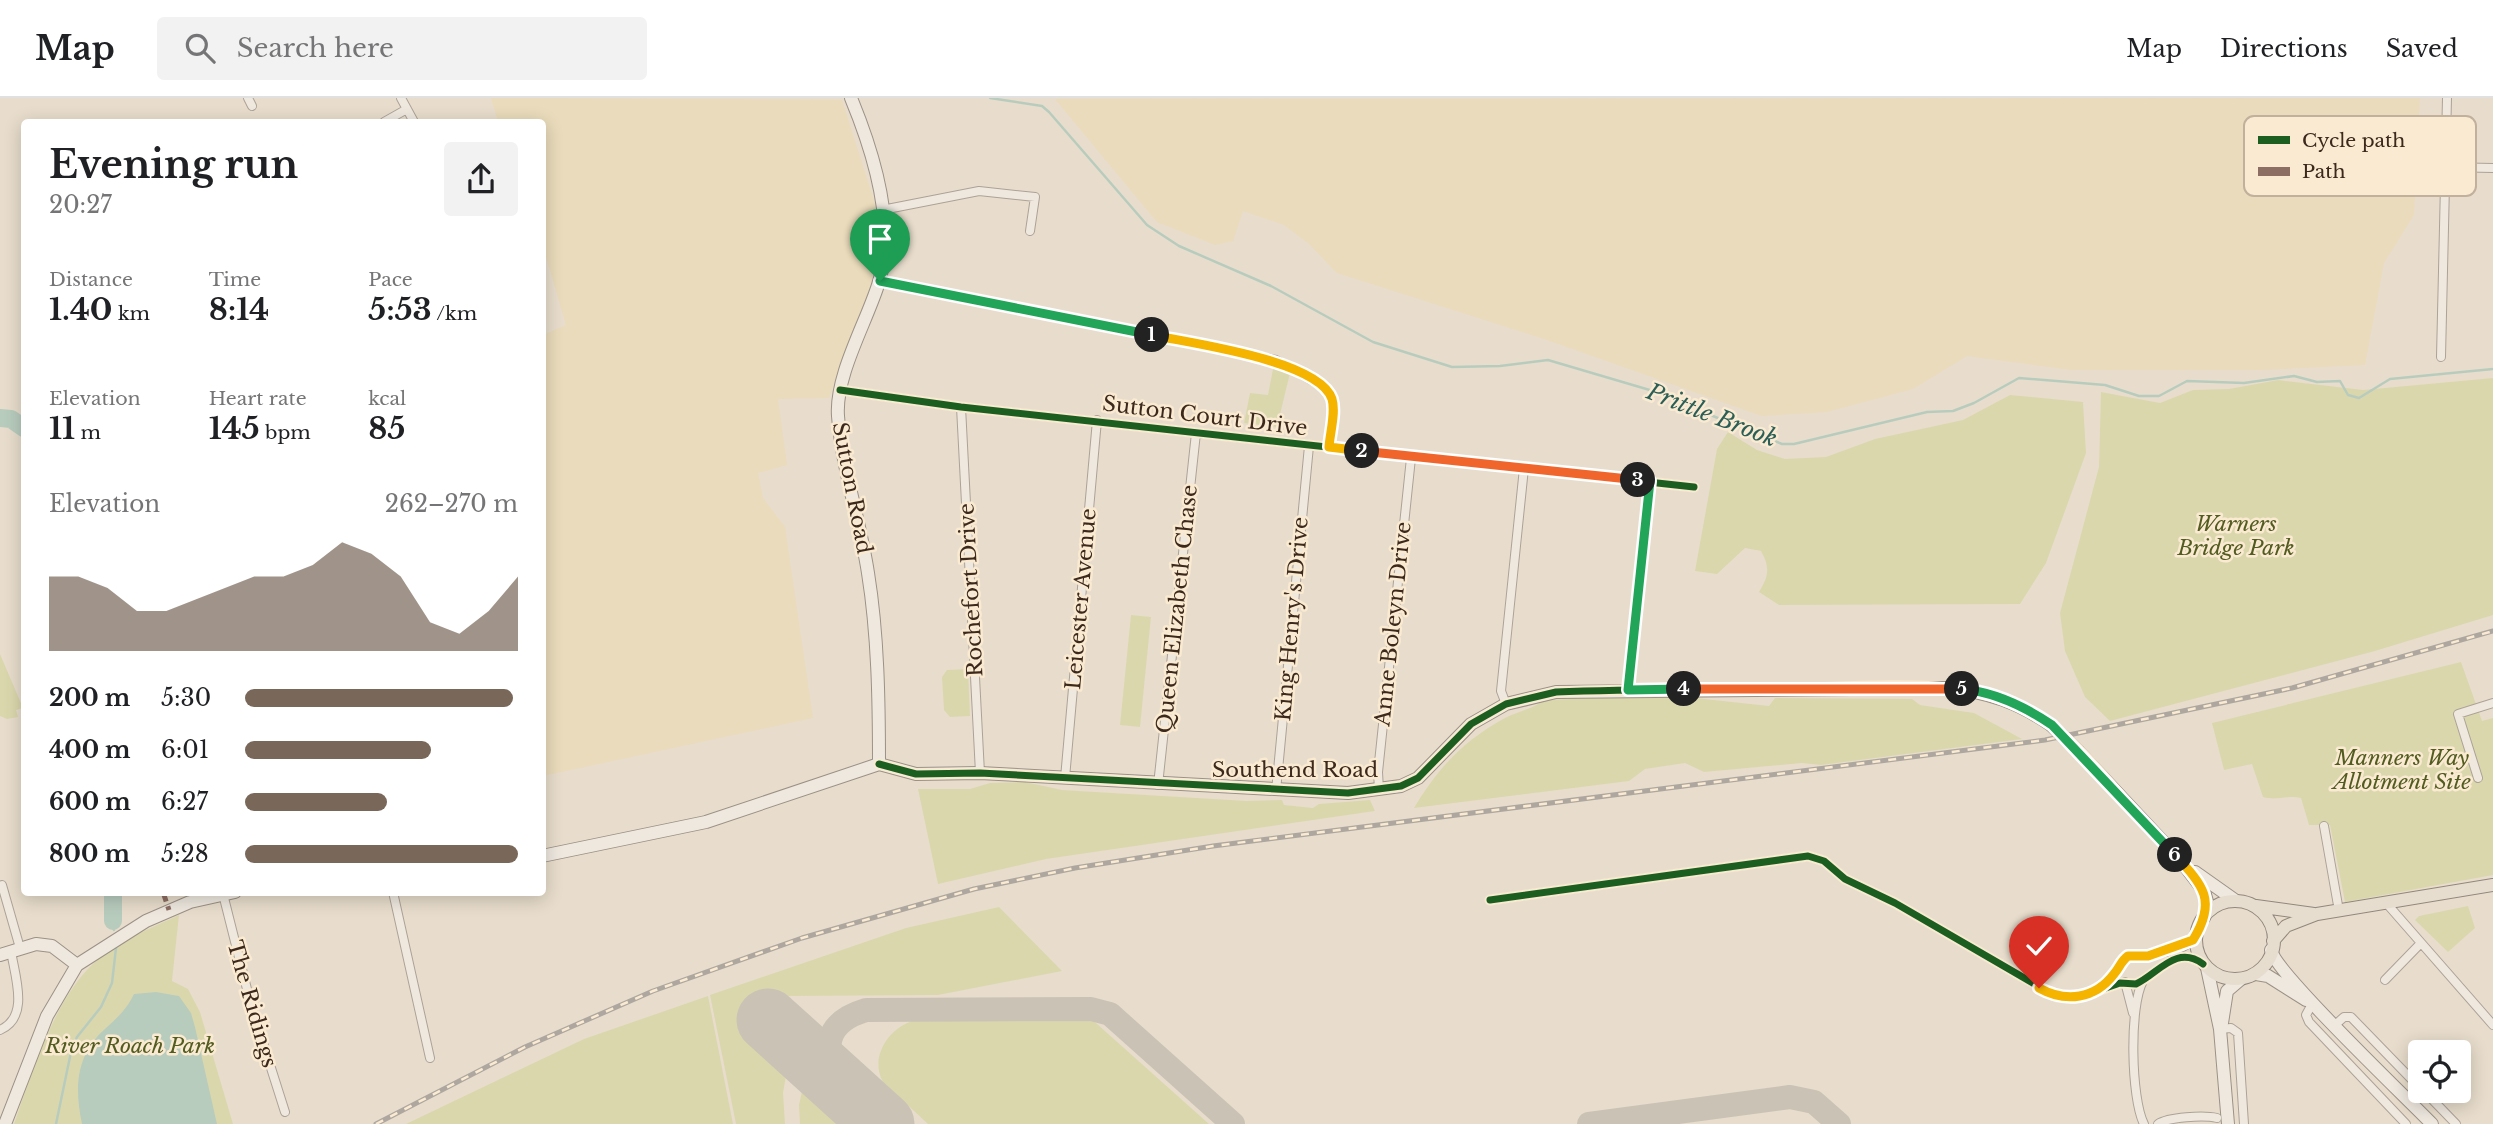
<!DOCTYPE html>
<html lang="en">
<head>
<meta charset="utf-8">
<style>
	body { margin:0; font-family:"Libre Baskerville",serif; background:#f2f2f2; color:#202124; height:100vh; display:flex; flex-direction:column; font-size:26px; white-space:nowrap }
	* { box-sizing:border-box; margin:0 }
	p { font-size:23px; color:#757577 }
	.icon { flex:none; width:38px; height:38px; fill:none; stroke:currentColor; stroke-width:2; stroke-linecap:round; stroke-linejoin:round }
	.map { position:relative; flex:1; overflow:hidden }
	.drawer { position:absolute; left:21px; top:21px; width:525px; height:777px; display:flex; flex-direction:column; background:#fff; border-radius:7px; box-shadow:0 4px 18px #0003 }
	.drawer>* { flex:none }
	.fabs { position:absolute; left:2408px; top:942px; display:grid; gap:14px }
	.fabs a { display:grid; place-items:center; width:63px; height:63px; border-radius:7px; background:#fff; box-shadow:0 4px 18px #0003; font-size:35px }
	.pin { position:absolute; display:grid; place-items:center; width:60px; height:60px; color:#fff; margin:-72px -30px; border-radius:50% 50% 50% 0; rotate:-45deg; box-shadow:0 0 7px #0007 }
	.pin .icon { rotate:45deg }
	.km { position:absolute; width:35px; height:35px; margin:-18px; border-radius:50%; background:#222; color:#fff; font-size:19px; line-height:35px; text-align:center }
	.round { display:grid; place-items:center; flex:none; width:74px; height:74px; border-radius:7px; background:#f2f2f2 }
	.summary { display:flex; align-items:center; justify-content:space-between; height:119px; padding:0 28px }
	h1 { font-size:38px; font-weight:700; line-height:52px }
	.stats { display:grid; grid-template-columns:repeat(3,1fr); gap:10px; height:119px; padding:7px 28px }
	.stats div { display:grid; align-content:center }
	.stats b { font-size:30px; font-weight:700 }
	.stats small { font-size:19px; font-weight:400 }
	.stats p { font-size:19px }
	.chart { height:196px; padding:14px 28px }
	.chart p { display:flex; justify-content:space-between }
	.chart svg { width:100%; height:126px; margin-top:7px; fill:#79685a; opacity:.7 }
	ul { padding:0 28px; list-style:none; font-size:23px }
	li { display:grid; grid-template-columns:112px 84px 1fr; align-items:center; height:52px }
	li i { height:18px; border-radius:9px; background:#79685a }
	header { display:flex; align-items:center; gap:42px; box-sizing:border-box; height:98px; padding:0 35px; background:#fff; border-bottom:2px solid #e0e0e0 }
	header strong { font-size:33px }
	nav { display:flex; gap:38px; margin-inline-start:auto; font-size:24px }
	.search { width:490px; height:63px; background:#f2f2f2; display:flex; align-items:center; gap:18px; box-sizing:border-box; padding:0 24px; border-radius:7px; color:#757577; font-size:26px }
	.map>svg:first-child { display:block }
</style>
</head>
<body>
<header>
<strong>Map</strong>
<div class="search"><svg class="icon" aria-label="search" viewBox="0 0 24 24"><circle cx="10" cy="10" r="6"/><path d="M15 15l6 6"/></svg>Search here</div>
<nav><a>Map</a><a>Directions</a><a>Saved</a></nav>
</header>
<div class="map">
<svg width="2493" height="1026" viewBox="0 0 2493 1026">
	<rect width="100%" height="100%" fill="#e8ddcc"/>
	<path fill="#e9dbbb" d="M491,0l351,2 33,104 -3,80 -43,114 -51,1 9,66 -29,8 5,25 22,29 28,191 -270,58v-441l23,-10 -23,-78 -1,-125h-44z
		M2420,0l-6,117 -30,48 -19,102 -104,5h-190l-104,-14 -54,33 -86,23 -65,4 -215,-76 -210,-67 -29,-30 -24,-18 -41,-14 -10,30 -18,4 -58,-23 -102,-123z"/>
	<path fill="#dbd7ad" d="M1274,266l16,9 -13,54 -33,-4 6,-30 18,2z
		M2493,280v237l-118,36 -265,70 -25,-24 -20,-46 -5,-38 39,-146 2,-75 59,11 33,-13 36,-1 49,-9 85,10z
		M2010,297l73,7 3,51 -40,110 -26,41 -241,1 -20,-13c10,-16 11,-25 2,-41l-16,-3 -28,26 -22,-3 22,-122 11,-17 29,18 28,9 41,-2 49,-18 88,-19z
		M1131,517l20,2 -11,110 -20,-2z
		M0,556l23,54 -7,2 2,7 -11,2 -7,-3z
		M2461,564l21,59 11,-3v157l-148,27 -15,-77h-21l-8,-27c-13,-3 -24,3 -38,-1l-11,-33 -28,6 -12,-47z
		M968,571l2,47 -20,1 -6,-7 -2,-33 5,-7z
		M1668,597l101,11 6,-8 137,1 8,6 54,8 48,26 -201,26 -19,-2 -98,9 -19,-9 -40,6 -16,12 -215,27c24,-40 49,-67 91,-90 13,-7 28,-9 39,-18z
		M1025,684l37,8 185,11 35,-1 2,5 29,3 6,-4 51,-4 5,11 -329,48 -108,25 -20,-95h52l20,-6z
		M2468,808l7,22 -27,24 -33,-32 4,-4z
		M999,809l63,64 -124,24 -152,1 -34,37 13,23 22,14 -4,23 2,31h-49l-26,-129 196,-67z
		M179,817l-7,66 16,8 12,23 33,112h-219c18,-51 40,-125 81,-162 23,-21 56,-34 84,-47z
		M708,898l25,128h-327l178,-85z
		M1087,917l122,109h-281l-45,-42c-14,-25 6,-55 32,-62z
		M804,984l46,42h-50l-1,-19z"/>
	<path fill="#b8ccbe" d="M156,894l23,4 12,17 4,14 22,97h-135c-8,-37 -6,-70 24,-96 13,-12 20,-18 28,-34z"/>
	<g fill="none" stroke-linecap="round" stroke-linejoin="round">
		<path stroke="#b8ccbe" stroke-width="2.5" d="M990,0l52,8 7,6 98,113 32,21 92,40 102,56 79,25 48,-1 48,-6 139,41 16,11 79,32h12l133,-32 26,-1 21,-8 45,-25 86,7 34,11h20l28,-15 57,2 50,-7 23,6 23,-1 8,14 11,3 31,-19 103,-10
			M113,823l1,9
			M56,1026l15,-72 6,-15 24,-30 11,-24 4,-35"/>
		<path stroke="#b8ccbe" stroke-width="18" d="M0,320l11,1 13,9
			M113,794v29"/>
		<path stroke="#cbc2b6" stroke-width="24" d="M843,989c-21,-35 -21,-64 23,-77l225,-1 19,5 123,110
			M1589,1026l201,-27 24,5 25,22"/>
		<path stroke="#cbc2b6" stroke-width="63" d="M768,922l115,104"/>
		<defs>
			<path id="street" d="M248,0l4,8
				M401,0l13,24
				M384,24l23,-13
				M2444,69l49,1
				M882,112l97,-19 56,6 -5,34
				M880,183l396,79 51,29 6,11 -3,47
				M2441,259l6,-259
				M840,292l121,17 733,80
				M961,309l19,366
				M1628,591l22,-208
				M1506,606l-5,-13 23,-223
				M1065,680l32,-358
				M2478,680l-20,-64 35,-11
				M1158,687l38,-352
				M1379,692l-1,-18 33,-314
				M1276,693l33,-345
				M2324,728l15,85
				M2,787l18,63
				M393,794l37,166
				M223,796l28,111 34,107
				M1490,802l318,-44 16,5 21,18 50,24 162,94 26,-1 37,-13 16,1c22,-10 40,-40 67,-20
				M2388,807l105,120
				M2385,882l35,-36
				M2143,883c-14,25 -12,118 1,143
				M2125,884l8,31
				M2093,893l21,-17 14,-18c21,-3 57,0 69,-22
				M2312,906l-6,11 3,7 97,102
				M2335,927l9,-8h7l69,71
				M2220,931l11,-1 7,5 6,91
				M0,932c30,-13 15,-53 11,-79
				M2423,992l33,34
				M2158,1026c10,-7 46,-9 59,-6"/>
			<path id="secondary" d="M851,0c22,53 46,129 27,187 -12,38 -43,91 -40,131 4,53 22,104 30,157 10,62 11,128 11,191
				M2079,654l102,109 23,30 4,14 -4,13
				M879,666l37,10 64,-1 368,20 53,-7 17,-8 53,-54 35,-20 50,-12 393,-4c39,4 70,15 102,37
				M542,758l164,-34 173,-58
				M2195,774l41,29
				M2271,852c4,23 136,148 161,174
				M0,857l36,-11 16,2 25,19
				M2207,870l13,61 8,95
				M2256,876l12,2 38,24
				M2222,925l5,-32 14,-12
				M5,1026l42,-108 30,-51 69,-44 44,-19 45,-10"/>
			<path id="primary" d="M2196 842a39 39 0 1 1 78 0a39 39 0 1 1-78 0Z
				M2256,808l58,8
				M2273,843l13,-15 31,-12 176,-29"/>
		</defs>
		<use href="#street" stroke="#ada296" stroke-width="10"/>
		<use href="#secondary" stroke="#9c9185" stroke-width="14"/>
		<use href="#primary" stroke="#92877c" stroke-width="14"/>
		<use href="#street" stroke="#eee8df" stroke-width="8"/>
		<use href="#secondary" stroke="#eee8df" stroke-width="12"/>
		<use href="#primary" stroke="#e6ddcf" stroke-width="12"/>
		<defs>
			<path id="rail" d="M376,1026l149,-77 128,-56 149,-53 172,-49 101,-21 138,-22 832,-106 247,-52 201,-57"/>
		</defs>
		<use href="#rail" stroke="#aea79f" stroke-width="5"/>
		<use href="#rail" stroke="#f9ead1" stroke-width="2.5" stroke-dasharray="8" stroke-linecap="butt"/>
		<defs>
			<path id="secondary-bridge" d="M2051,627l28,27"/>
		</defs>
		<use href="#secondary-bridge" stroke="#9c9185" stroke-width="14" stroke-linecap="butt"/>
		<use href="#secondary-bridge" stroke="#eee8df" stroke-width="12"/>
		<path stroke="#8d6e63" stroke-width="5" stroke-dasharray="10 5" stroke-linecap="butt" d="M163,794l6,18"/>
		<defs>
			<path id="cycleway" d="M840,292l121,17 733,80
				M879,666l37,10 64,-1 368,20 53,-7 17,-8 53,-54 35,-20 50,-12c74,-3 148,-2 222,-3 77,-1 182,-15 251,21 43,23 90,86 124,122 20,21 63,54 51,86
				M1490,802l318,-44 16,5 21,18 50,24 162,94 26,-1 37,-13 16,1c22,-10 40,-40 67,-20"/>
		</defs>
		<use href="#cycleway" stroke="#f9ead1" stroke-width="11"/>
		<use href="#cycleway" stroke="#1b5e20" stroke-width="7"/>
	</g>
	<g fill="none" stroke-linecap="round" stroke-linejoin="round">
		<defs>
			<path id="split-1" d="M880,183l272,54"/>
			<path id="split-2" d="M1152,237c37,8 167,25 180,64 4,13 -2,34 -3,48l33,4"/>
			<path id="split-3" d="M1362,353l276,29"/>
			<path id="split-4" d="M1638,382l12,1 -22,209 56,-1"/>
			<path id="split-5" d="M1684,591h278"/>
			<path id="split-6" d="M1962,591c33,3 62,17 90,36l123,130"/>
			<path id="split-7" d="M2039,890c27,15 56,11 75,-14 6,-7 7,-13 14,-18h20l45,-16c24,-39 11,-54 -18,-85"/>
		</defs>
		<use href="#split-1" stroke="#fff" stroke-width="14"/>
		<use href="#split-2" stroke="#fff" stroke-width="14"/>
		<use href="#split-3" stroke="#fff" stroke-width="14"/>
		<use href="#split-4" stroke="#fff" stroke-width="14"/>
		<use href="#split-5" stroke="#fff" stroke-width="14"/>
		<use href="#split-6" stroke="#fff" stroke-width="14"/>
		<use href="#split-7" stroke="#fff" stroke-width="14"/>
		<use href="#split-1" stroke="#22a559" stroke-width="9"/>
		<use href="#split-2" stroke="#f5b400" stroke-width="9"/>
		<use href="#split-3" stroke="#f0652b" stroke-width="9"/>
		<use href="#split-4" stroke="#22a559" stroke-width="9"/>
		<use href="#split-5" stroke="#f0652b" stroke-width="9"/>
		<use href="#split-6" stroke="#22a559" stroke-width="9"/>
		<use href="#split-7" stroke="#f5b400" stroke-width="9"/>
	</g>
	<g text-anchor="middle" stroke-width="5" stroke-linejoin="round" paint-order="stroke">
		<g font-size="21" fill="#3d291c" stroke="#f9ead1">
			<text transform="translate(1205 318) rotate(7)" y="7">Sutton Court Drive</text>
			<text transform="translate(852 390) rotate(79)" y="7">Sutton Road</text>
			<text transform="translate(971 492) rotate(-93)" y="7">Rochefort Drive</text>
			<text transform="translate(1081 501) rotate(-85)" y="7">Leicester Avenue</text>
			<text transform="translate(1177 511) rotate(-84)" y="7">Queen Elizabeth Chase</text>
			<text transform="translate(1292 521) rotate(-85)" y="7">King Henry's Drive</text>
			<text transform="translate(1393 526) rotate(-84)" y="7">Anne Boleyn Drive</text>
			<text x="1295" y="679">Southend Road</text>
			<text transform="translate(252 906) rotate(74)" y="7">The Ridings</text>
		</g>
		<g font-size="21" font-style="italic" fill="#525b20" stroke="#f9ead1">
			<text x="2236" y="433">Warners<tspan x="2236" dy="24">Bridge Park</tspan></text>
			<text x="2402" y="667">Manners Way<tspan x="2402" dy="24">Allotment Site</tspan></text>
			<text x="130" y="955">River Roach Park</text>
		</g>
		<g font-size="23" font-style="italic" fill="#2a5e56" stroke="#f9ead1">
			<text transform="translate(1712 317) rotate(21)" y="8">Prittle Brook</text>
		</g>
	</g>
	<rect x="2244" y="18" width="232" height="80" rx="10" fill="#f9ead1" stroke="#c1b09b" stroke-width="2"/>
	<rect x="2258" y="38" width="32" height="8" fill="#1b5e20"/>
	<rect x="2258" y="69" width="32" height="9" fill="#8d6e63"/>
	<g font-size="19" fill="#3d291c">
		<text x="2302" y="49">Cycle path</text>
		<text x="2302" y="80">Path</text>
	</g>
</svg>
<div class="fabs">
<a><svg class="icon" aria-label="locate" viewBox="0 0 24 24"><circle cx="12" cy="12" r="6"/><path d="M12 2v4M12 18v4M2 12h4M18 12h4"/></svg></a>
</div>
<div class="pin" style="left:880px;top:183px;background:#1e9e55"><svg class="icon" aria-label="arrive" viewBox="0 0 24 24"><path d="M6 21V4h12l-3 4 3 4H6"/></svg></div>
<div class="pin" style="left:2039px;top:890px;background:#d93025"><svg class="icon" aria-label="check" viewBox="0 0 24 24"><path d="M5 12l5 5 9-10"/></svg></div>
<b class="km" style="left:1152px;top:237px">1</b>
<b class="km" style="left:1362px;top:353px">2</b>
<b class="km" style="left:1638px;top:382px">3</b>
<b class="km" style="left:1684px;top:591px">4</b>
<b class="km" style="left:1962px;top:591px">5</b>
<b class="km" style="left:2175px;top:757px">6</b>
<section class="drawer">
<div class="summary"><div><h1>Evening run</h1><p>20:27</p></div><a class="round"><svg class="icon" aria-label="share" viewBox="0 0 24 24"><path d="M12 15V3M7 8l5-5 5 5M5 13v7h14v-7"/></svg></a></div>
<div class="stats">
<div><p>Distance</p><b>1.40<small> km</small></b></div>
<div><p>Time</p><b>8:14</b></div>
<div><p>Pace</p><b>5:53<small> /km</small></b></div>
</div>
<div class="stats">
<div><p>Elevation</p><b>11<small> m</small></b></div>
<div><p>Heart rate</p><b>145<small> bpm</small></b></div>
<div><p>kcal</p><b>85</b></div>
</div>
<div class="chart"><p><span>Elevation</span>262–270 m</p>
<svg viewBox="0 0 160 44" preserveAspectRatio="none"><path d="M0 44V18L10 18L20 22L30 30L40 30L50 26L60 22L70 18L80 18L90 14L100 6L110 10L120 18L130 34L140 38L150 30L160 18V44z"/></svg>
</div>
<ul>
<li><b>200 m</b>5:30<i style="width:98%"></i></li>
<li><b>400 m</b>6:01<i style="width:68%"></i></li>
<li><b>600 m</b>6:27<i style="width:52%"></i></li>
<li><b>800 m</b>5:28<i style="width:100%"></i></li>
</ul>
</section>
</div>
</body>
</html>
